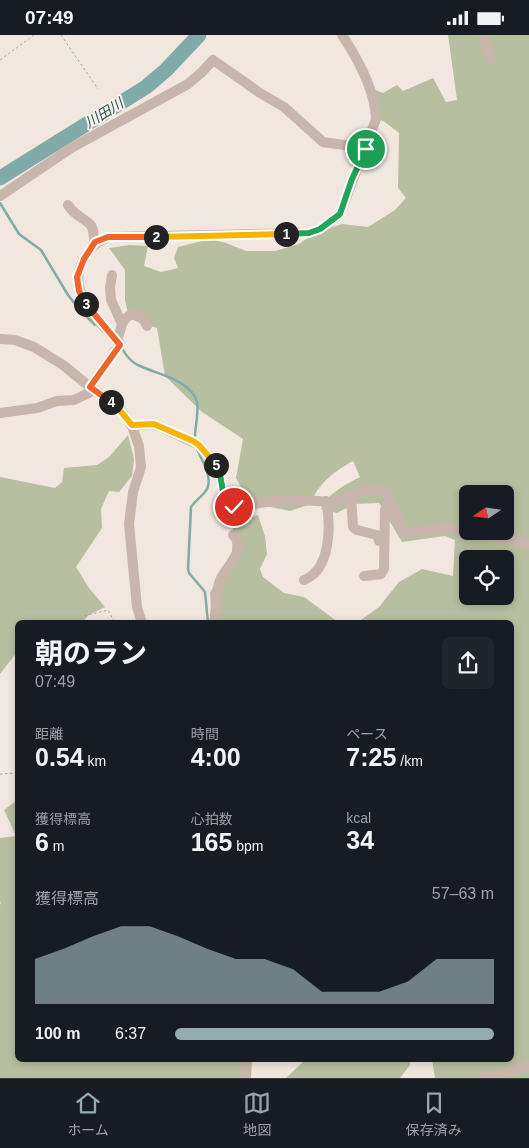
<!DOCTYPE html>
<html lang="ja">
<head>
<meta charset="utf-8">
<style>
	body { margin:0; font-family:Helvetica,"Noto Sans JP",sans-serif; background:#20242c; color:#f1f3f6; height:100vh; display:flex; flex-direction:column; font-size:19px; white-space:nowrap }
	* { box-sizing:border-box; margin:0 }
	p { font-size:16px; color:#9ea1a6 }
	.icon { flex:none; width:28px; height:28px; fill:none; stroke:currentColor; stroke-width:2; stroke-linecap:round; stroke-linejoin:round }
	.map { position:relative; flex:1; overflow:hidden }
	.side { position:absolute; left:15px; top:585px; width:499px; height:442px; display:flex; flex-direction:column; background:#171b24; border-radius:8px; box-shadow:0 2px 8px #0003 }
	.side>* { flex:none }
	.needle { width:32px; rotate:257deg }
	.controls { position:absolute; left:459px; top:450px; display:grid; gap:10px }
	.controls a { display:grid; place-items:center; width:55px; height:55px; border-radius:8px; background:#171b24; box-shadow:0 2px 8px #0003; font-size:25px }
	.pin { position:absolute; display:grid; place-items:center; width:42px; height:42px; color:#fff; margin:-21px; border:2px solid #fff; border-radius:50%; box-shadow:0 1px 5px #0007 }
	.km { position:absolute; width:25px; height:25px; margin:-12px; border-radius:50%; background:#222; color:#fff; font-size:14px; line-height:25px; text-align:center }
	.round { display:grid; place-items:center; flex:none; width:52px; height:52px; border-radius:8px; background:#20242c }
	.overview { display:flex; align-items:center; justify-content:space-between; height:85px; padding:0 20px }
	h1 { font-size:28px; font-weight:700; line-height:38px }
	.stats { display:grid; grid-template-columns:repeat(3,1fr); gap:8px; height:85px; padding:5px 20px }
	.stats div { display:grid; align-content:center }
	.stats b { font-size:25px; font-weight:700 }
	.stats small { font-size:14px; font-weight:400 }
	.stats p { font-size:14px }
	.chart { height:140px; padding:10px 20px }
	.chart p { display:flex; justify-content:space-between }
	.chart svg { width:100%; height:90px; margin-top:5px; fill:#94acad; opacity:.7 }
	ul { padding:0 20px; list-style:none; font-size:16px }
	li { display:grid; grid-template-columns:80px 60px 1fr; align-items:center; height:38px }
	li i { height:12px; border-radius:6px; background:#94acad }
	.status { display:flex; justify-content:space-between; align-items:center; height:35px; padding:0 25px; background:#171b24; direction:ltr }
	.status svg { height:14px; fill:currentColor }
	.dock { display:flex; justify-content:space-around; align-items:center; height:70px; border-top:1px solid #363941; background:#171b24; font-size:14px; color:#9ea1a6 }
	.dock a { display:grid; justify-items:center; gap:2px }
	.dock .selected { color:#94acad }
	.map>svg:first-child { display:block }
</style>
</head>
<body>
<div class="status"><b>07:49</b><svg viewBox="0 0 49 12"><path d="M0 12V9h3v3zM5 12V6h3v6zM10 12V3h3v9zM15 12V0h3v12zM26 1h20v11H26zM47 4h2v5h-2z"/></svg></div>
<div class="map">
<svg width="529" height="1043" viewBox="0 0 529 1043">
	<rect width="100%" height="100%" fill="#f1e7df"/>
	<path fill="#b8bfa0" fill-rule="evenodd" d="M448,0h81v1043h-94l-3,-18h79v-437l-153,-1 21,-15 20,-25 23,-13 31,7 2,-36 -10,-4 -43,6 -23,-39 -25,1 -17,9 -16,-4c7,-16 24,-24 39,-32l-7,-16c-17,9 -37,24 -42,43l-21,7 -34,-7 -12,-12 -8,-14 7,-39 -41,-27 -37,-36 -8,-48 -17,-5 -11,-5 -4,-18v-30l-16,-22 21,-3 18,1 -4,20 17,6 17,-4 -4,-10 4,-11 32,-8 16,4 20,8h29l24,-7 16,-11 27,-9 26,3 27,-17 11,-12 -8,-10 1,-55 -13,-10 -13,-8 -6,-19 1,-17 7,11 8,3 14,-8 6,6 30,-13 13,24 11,-2zM468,459h37v37h-37zM468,524h37v37h-37z
		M128,400l6,24 -2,17 -13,16 -10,-1 -8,18 1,19 -26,39 13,21 16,19 -16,8 -7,7 -64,1 -1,29 -17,22v-197l55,11 7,-6 2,-14 33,-3 12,-8z
		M258,480l7,21 2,18 -7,15 3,8 21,16 20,4 34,25h-126l-2,-29 12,-24 10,-13 1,-33z
		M17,765l1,260h225l-2,18h-241v-173l1,-3h-1v-64l16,-2 -12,-26z
		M305,1025h105v5l-10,13h-114z"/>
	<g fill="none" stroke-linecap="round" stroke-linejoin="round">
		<path stroke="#80aba9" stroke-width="2.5" d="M0,168l19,31 22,16 27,45 11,14 16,16
			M123,315c4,7 9,13 17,16 17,8 51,14 57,36 2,10 -2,25 -2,35
			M197,414c5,12 18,31 8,43 -4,5 -10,9 -14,15l-3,62 1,4 16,19 3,31"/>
		<path stroke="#80aba9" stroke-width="15" d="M0,143l146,-91 20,-17 33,-35"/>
		<path stroke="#b4a096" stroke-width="1" stroke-dasharray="2.5 2.5" stroke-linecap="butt" d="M61,0l37,54
			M0,25l34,-25
			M78,588l5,-7 25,-6 7,13
			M0,739l18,-1"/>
		<path stroke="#c8b6ac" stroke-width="10" d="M484,0l3,17 4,6
			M0,161l71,-48 117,-64 14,-12 11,-12 47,33 24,14 39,35 43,6
			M68,170c6,11 21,15 24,22 2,4 1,10 3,15
			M112,240l-2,13 1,12 11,24 -5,18
			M122,289c8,-14 18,-13 25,2
			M0,304l15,1 19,7 29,18 27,22 19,13 13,12 10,14 7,20 2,21 -8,25 -4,32 8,83 5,16
			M90,352l30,-43c-22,-23 -56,-53 -35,-87 7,-11 12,-15 24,-20l200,-4 11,-3 20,-16 36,-95c-1,-30 -18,-60 -34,-84
			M0,378l37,-5 20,-7 17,-1 21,-10
			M132,391l22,-2 45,21 20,24 5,28 10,10 53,-8 45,3 35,-12h13l7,5 17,37 48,-4 77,16
			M351,460l2,32 4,3 20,5 2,6
			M364,541l17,-2 3,-5 1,-59 8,-3
			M304,545c27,-10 27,-55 22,-79
			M214,588c2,-13 2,-27 5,-40 4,-15 30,-32 14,-48
			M246,1043l1,-18
			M482,1043l47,-12"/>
	</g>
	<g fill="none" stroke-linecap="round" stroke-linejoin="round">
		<defs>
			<path id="split-1" d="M286,199l23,-1 11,-4 20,-15 12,-35 14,-30"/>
			<path id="split-2" d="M156,202l130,-3"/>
			<path id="split-3" d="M86,269l-7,-13 -2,-14 7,-18 11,-17 13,-5h48"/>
			<path id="split-4" d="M86,269l34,41 -30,42 21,15"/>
			<path id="split-5" d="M111,367l11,11 10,12 22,-1 39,17 6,4 17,20"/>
			<path id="split-6" d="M216,430l3,4 5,28 10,10"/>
		</defs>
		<use href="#split-1" stroke="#fff" stroke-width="10"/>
		<use href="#split-2" stroke="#fff" stroke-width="10"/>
		<use href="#split-3" stroke="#fff" stroke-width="10"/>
		<use href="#split-4" stroke="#fff" stroke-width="10"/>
		<use href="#split-5" stroke="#fff" stroke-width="10"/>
		<use href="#split-6" stroke="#fff" stroke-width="10"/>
		<use href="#split-1" stroke="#22a559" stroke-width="6"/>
		<use href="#split-2" stroke="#f5b400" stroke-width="6"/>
		<use href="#split-3" stroke="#f0652b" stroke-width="6"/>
		<use href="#split-4" stroke="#f0652b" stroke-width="6"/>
		<use href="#split-5" stroke="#f5b400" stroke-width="6"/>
		<use href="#split-6" stroke="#22a559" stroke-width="6"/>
	</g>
	<g text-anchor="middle" stroke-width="4" stroke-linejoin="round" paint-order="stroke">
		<g font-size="14" font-style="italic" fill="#235553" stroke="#f9f1eb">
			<text transform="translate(104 78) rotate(-32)" y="5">川田川</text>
		</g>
	</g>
</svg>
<div class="controls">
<a><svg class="needle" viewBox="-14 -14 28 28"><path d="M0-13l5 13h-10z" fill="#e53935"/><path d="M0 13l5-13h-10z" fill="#9ea1a6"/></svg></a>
<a><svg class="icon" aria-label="locate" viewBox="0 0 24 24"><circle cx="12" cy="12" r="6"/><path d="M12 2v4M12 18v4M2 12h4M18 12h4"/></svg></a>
</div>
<div class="pin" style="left:366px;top:114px;background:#1e9e55"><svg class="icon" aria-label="arrive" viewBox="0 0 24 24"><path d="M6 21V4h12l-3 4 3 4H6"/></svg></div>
<div class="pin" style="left:234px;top:472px;background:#d93025"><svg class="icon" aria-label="check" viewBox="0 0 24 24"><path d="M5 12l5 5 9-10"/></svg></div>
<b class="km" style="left:286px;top:199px">1</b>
<b class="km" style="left:156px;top:202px">2</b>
<b class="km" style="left:86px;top:269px">3</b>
<b class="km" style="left:111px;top:367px">4</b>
<b class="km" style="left:216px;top:430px">5</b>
<section class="side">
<div class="overview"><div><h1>朝のラン</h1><p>07:49</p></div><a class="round"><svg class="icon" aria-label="share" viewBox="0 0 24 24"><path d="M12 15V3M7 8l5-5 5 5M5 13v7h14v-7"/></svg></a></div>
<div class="stats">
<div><p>距離</p><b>0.54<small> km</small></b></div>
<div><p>時間</p><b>4:00</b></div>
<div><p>ペース</p><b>7:25<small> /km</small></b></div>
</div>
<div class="stats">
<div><p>獲得標高</p><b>6<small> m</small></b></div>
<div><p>心拍数</p><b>165<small> bpm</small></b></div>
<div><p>kcal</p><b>34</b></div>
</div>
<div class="chart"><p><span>獲得標高</span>57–63 m</p>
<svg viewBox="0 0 160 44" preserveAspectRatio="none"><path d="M0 44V22L10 17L20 11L30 6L40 6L50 11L60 17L70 22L80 22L90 27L100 38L110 38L120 38L130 33L140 22L150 22L160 22V44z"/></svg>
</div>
<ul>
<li><b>100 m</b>6:37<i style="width:100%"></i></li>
</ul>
</section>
</div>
<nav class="dock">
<a class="selected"><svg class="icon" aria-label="home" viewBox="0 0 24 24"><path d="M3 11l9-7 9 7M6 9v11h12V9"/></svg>ホーム</a>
<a><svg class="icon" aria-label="map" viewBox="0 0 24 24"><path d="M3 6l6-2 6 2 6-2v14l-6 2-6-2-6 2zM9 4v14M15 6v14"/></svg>地図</a>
<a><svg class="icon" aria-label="saved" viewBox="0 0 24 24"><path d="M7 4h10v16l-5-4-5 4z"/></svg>保存済み</a>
</nav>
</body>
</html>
